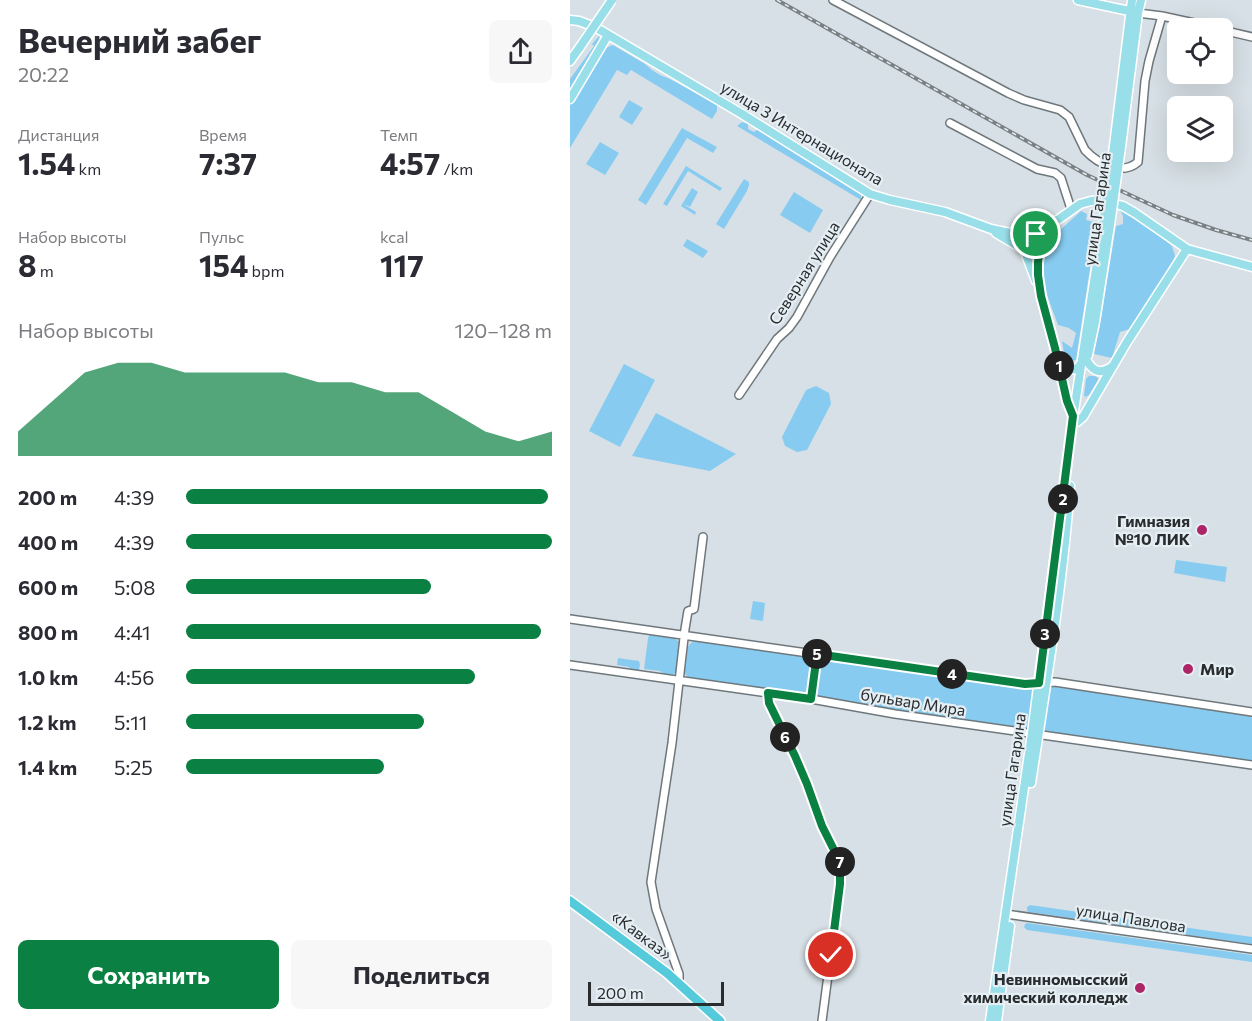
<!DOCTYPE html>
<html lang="ru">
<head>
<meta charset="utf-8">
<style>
	body { margin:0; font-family:Commissioner,sans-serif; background:#f7f7f7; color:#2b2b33; height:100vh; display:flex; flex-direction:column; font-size:22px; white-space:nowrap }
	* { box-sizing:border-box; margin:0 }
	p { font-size:20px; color:#7c7c81 }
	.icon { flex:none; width:33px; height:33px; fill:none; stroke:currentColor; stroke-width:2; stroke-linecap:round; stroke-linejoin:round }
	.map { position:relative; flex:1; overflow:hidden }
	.details { display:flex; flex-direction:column; background:#fff; width:570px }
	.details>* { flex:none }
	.controls { position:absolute; left:597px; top:18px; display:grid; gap:12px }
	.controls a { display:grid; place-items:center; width:66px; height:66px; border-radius:9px; background:#fff; box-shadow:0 6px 24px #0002; font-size:30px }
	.scale { position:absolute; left:18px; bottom:15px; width:136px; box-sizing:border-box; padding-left:6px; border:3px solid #292d2f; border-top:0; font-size:16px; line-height:21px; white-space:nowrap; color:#292d2f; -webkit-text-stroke:4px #e4eef3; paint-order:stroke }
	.pin { position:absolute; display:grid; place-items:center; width:51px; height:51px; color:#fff; margin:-26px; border:3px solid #fff; border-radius:50%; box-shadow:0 2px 6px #0007 }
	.km { position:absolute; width:30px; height:30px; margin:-15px; border-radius:50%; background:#222; color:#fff; font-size:16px; line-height:30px; text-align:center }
	.round { display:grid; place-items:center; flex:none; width:63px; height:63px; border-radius:9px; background:#f7f7f7 }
	.overview { display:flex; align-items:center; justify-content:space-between; height:102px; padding:0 18px }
	h1 { font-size:33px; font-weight:700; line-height:45px }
	.metrics { display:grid; grid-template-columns:repeat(3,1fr); gap:9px; height:102px; padding:6px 18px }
	.metrics div { display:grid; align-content:center }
	.metrics b { font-size:30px; font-weight:700 }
	.metrics small { font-size:16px; font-weight:400 }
	.metrics p { font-size:16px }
	.chart { height:168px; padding:12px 18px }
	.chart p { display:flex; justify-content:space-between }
	.chart svg { width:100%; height:108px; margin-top:6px; fill:#0b8043; opacity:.7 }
	.action { display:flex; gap:12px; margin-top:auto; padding:12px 18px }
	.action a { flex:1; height:69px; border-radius:9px; background:#0b8043; color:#fff; font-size:24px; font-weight:700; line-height:69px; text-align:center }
	.action a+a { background:#f7f7f7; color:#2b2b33 }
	ul { padding:0 18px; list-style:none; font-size:20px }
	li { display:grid; grid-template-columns:96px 72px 1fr; align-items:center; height:45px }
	li i { height:15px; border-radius:8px; background:#0b8043 }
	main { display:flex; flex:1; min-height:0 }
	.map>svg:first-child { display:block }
</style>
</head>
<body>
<main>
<section class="details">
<div class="overview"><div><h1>Вечерний забег</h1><p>20:22</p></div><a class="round"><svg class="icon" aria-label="share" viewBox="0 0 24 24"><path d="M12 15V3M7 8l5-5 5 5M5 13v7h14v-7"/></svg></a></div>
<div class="metrics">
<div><p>Дистанция</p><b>1.54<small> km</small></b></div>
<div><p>Время</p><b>7:37</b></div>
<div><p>Темп</p><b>4:57<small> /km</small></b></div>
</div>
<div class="metrics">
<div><p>Набор высоты</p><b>8<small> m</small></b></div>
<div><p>Пульс</p><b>154<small> bpm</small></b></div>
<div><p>kcal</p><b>117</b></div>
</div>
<div class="chart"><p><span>Набор высоты</span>120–128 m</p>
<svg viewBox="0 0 160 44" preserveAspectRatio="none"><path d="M0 44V34L10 22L20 10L30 6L40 6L50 10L60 10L70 10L80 10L90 14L100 14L110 18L120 18L130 26L140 34L150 38L160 34V44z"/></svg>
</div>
<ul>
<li><b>200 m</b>4:39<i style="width:99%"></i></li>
<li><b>400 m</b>4:39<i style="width:100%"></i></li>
<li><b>600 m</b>5:08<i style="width:67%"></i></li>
<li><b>800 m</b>4:41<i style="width:97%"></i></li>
<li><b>1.0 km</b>4:56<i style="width:79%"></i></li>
<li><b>1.2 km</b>5:11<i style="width:65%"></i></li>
<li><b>1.4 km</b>5:25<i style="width:54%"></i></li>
</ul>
<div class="action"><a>Сохранить</a><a>Поделиться</a></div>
</section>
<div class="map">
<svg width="682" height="1021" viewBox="0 0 682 1021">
	<rect width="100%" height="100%" fill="#d7e0e6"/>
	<path fill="#87ccf0" d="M29,36l1,4 -30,54v-15l24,-33 -2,-2z
		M43,45l32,19 7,6 8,5 10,4 47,26v6l-5,8 -81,-49 -4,5 -10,-5 -47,78v-45l14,-20 21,-35z
		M59,100l14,8 -11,17 -13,-8z
		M172,122l6,2v5l6,3 4,-3 101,64 2,2v5l-124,-74z
		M112,128l35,19 -4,6 -26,-15 -41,67 -8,-5z
		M30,142l19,11 -14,22 -19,-11z
		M116,166l36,22 -2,3 -32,-20 -21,35 -4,-2z
		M174,179l5,3v3l-2,6 -23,38 -8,-5z
		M122,188l6,4 -8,15 -7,-3 13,8 -1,3 -14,-9z
		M224,192l29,18 -13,23 -30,-18z
		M550,210l30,18 22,18 3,10 -5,12 -40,61 -10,3 -8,26 -18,-4 7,-36 15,-92 7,-2v-8z
		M511,211l6,3 -1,6 11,3 -21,137 -5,1 -7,-8 -2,-12 10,7 4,-15 -7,-5 -11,-3 -10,-27 -6,-27 6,-30z
		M117,239l21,12 -5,7 -20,-12z
		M54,364l31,16 -35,67 -31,-16z
		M519,376h6l3,2v2l-9,15 -4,2 -1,-2 2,-16z
		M246,386l13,7 2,11 -24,46 -10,2 -12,-6 -3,-9 24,-47z
		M86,413l80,41 -26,17 -78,-15z
		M606,560l51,7 -2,15 -51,-9z
		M183,601l12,2 -2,18 -13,-2z
		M80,634l22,2 7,6c1,7 1,28 -5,32 -3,2 -7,1 -10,1l-4,-4 -16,-2 4,-31z
		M125,641l115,15 3,2 1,3 -4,29 -7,5 -113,-16 -6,-6c1,-12 -1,-28 11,-32z
		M247,654l208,30 17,-2 210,30v53l-441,-66z
		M48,658l21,3 1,4 -1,5 -4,2 -3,-1 -3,-4 -12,-2z
		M460,905l222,32v7l-223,-32 -2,-1v-4z
		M457,923l225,32v7l-225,-32 -3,-3 1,-3z"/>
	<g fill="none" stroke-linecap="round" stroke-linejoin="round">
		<defs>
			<path id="minor" d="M263,0l175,93 16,7 36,10 9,7 16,33c13,14 37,26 53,12l7,-81 4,-20 13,-45
				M568,13l24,3 55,12
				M652,30l30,7
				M380,123l87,46 18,4 6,5 10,31
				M169,395l38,-56 12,-11 8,-11 33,-60 40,-63
				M0,619l455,65 30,-2 197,30
				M0,665l241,34 84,15 357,51
				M198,693l1,10 26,53 12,28 15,42 18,36v22l-18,137
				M241,699l6,-45
				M436,914l246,35
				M109,984v-10l-23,-65 -5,-27 21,-139 13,-114 3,-18 6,-2 9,-72"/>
			<path id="major" d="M508,0l56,12
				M0,20l9,1 16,6 147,87 128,80 20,6 55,12 46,17 24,5h21l4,4 2,5 -4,19v13l3,21 14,52 12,53
				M0,61l10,-14
				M0,99l38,-64
				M544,146l18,-146
				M551,147l17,-134 3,-13
				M426,233l32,19c5,1 8,0 12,-4l15,-25
				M466,281l-14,-37v-5l4,-4 33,-16 21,-15 11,-3 10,-1 22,6 12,7 52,36 65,18
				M518,355l7,-33 15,-97
				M488,360c9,9 17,15 24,2
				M517,361c7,12 15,13 26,5
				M507,422l6,-5 44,-75 60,-93
				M461,783c15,-98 32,-198 39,-297
				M420,1021l42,-288 40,-309 31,-200
				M427,1021l13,-95"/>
			<path id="highway" d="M0,901l97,72 53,48"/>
		</defs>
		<use href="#minor" stroke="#6e777b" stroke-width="10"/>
		<use href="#major" stroke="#fff" stroke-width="11"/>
		<use href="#highway" stroke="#fff" stroke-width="12"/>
		<use href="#minor" stroke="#fff" stroke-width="7"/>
		<use href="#major" stroke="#99dfe9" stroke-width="8"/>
		<use href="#highway" stroke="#55cada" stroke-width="9"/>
		<defs>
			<path id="rail" d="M207,0l310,175 86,40 43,15 36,10"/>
		</defs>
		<use href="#rail" stroke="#7a8184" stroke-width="4"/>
		<use href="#rail" stroke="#e4eef3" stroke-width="1.5" stroke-dasharray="4.5" stroke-linecap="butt"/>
		<defs>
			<path id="major-bridge" d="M10,47l32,-47
				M533,224l11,-78
				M540,225l11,-78"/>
		</defs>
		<use href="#major-bridge" stroke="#fff" stroke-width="11" stroke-linecap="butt"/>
		<use href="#major-bridge" stroke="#99dfe9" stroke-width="8"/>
	</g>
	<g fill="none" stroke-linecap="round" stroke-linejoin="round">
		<defs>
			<path id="route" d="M261,955l9,-71v-22l-18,-36 -15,-42 -12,-28 -26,-53 -1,-10 43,6 6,-45 208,30 14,-1 34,-267 -6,-15 -12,-53 -14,-52 -3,-21v-13l3,-19 -1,-5 -4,-4"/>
		</defs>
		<use href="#route" stroke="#fff" stroke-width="12"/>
		<use href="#route" stroke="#0b8043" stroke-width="8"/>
	</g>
	<g fill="#ad2467" stroke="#e4eef3" stroke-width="2">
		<circle cx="632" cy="530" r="6"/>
		<circle cx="618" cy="669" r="6"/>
		<circle cx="570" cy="988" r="6"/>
	</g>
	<g text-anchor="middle" stroke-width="4.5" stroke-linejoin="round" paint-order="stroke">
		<g font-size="16" fill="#292d2f" stroke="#e4eef3">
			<text transform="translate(232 133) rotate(31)" y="6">улица 3 Интернационала</text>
			<text transform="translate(527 209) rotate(-82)" y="6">улица Гагарина</text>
			<text transform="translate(234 273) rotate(-58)" y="6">Северная улица</text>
			<text transform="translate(343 702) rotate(9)" y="6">бульвар Мира</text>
			<text transform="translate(442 770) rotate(-82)" y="6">улица Гагарина</text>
			<text transform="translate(561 918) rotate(9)" y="6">улица Павлова</text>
			<text transform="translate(72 935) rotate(37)" y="6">«Кавказ»</text>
		</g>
		<g font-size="16" font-weight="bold" fill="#292d2f" stroke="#e4eef3" text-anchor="end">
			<text x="620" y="527">Гимназия<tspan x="620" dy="18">№10 ЛИК</tspan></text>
			<text x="630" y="675" text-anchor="start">Мир</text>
			<text x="558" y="985">Невинномысский<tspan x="558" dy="18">химический колледж</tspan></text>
		</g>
	</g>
</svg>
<div class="controls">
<a><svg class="icon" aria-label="locate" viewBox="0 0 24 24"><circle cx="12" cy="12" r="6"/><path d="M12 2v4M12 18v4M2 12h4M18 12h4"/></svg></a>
<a><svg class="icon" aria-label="layers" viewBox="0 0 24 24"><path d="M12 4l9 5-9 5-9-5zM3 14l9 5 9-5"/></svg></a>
</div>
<div class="scale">200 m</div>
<div class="pin" style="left:466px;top:234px;background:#1e9e55"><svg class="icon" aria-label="arrive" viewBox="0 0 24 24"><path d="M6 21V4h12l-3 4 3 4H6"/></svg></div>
<div class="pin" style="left:261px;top:955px;background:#d93025"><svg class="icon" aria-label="check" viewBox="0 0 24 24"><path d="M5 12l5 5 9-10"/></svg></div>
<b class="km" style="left:489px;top:366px">1</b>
<b class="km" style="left:493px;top:499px">2</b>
<b class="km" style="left:475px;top:634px">3</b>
<b class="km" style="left:382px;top:674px">4</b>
<b class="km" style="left:247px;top:654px">5</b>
<b class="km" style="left:215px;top:737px">6</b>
<b class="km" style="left:270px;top:862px">7</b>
</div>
</main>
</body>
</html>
